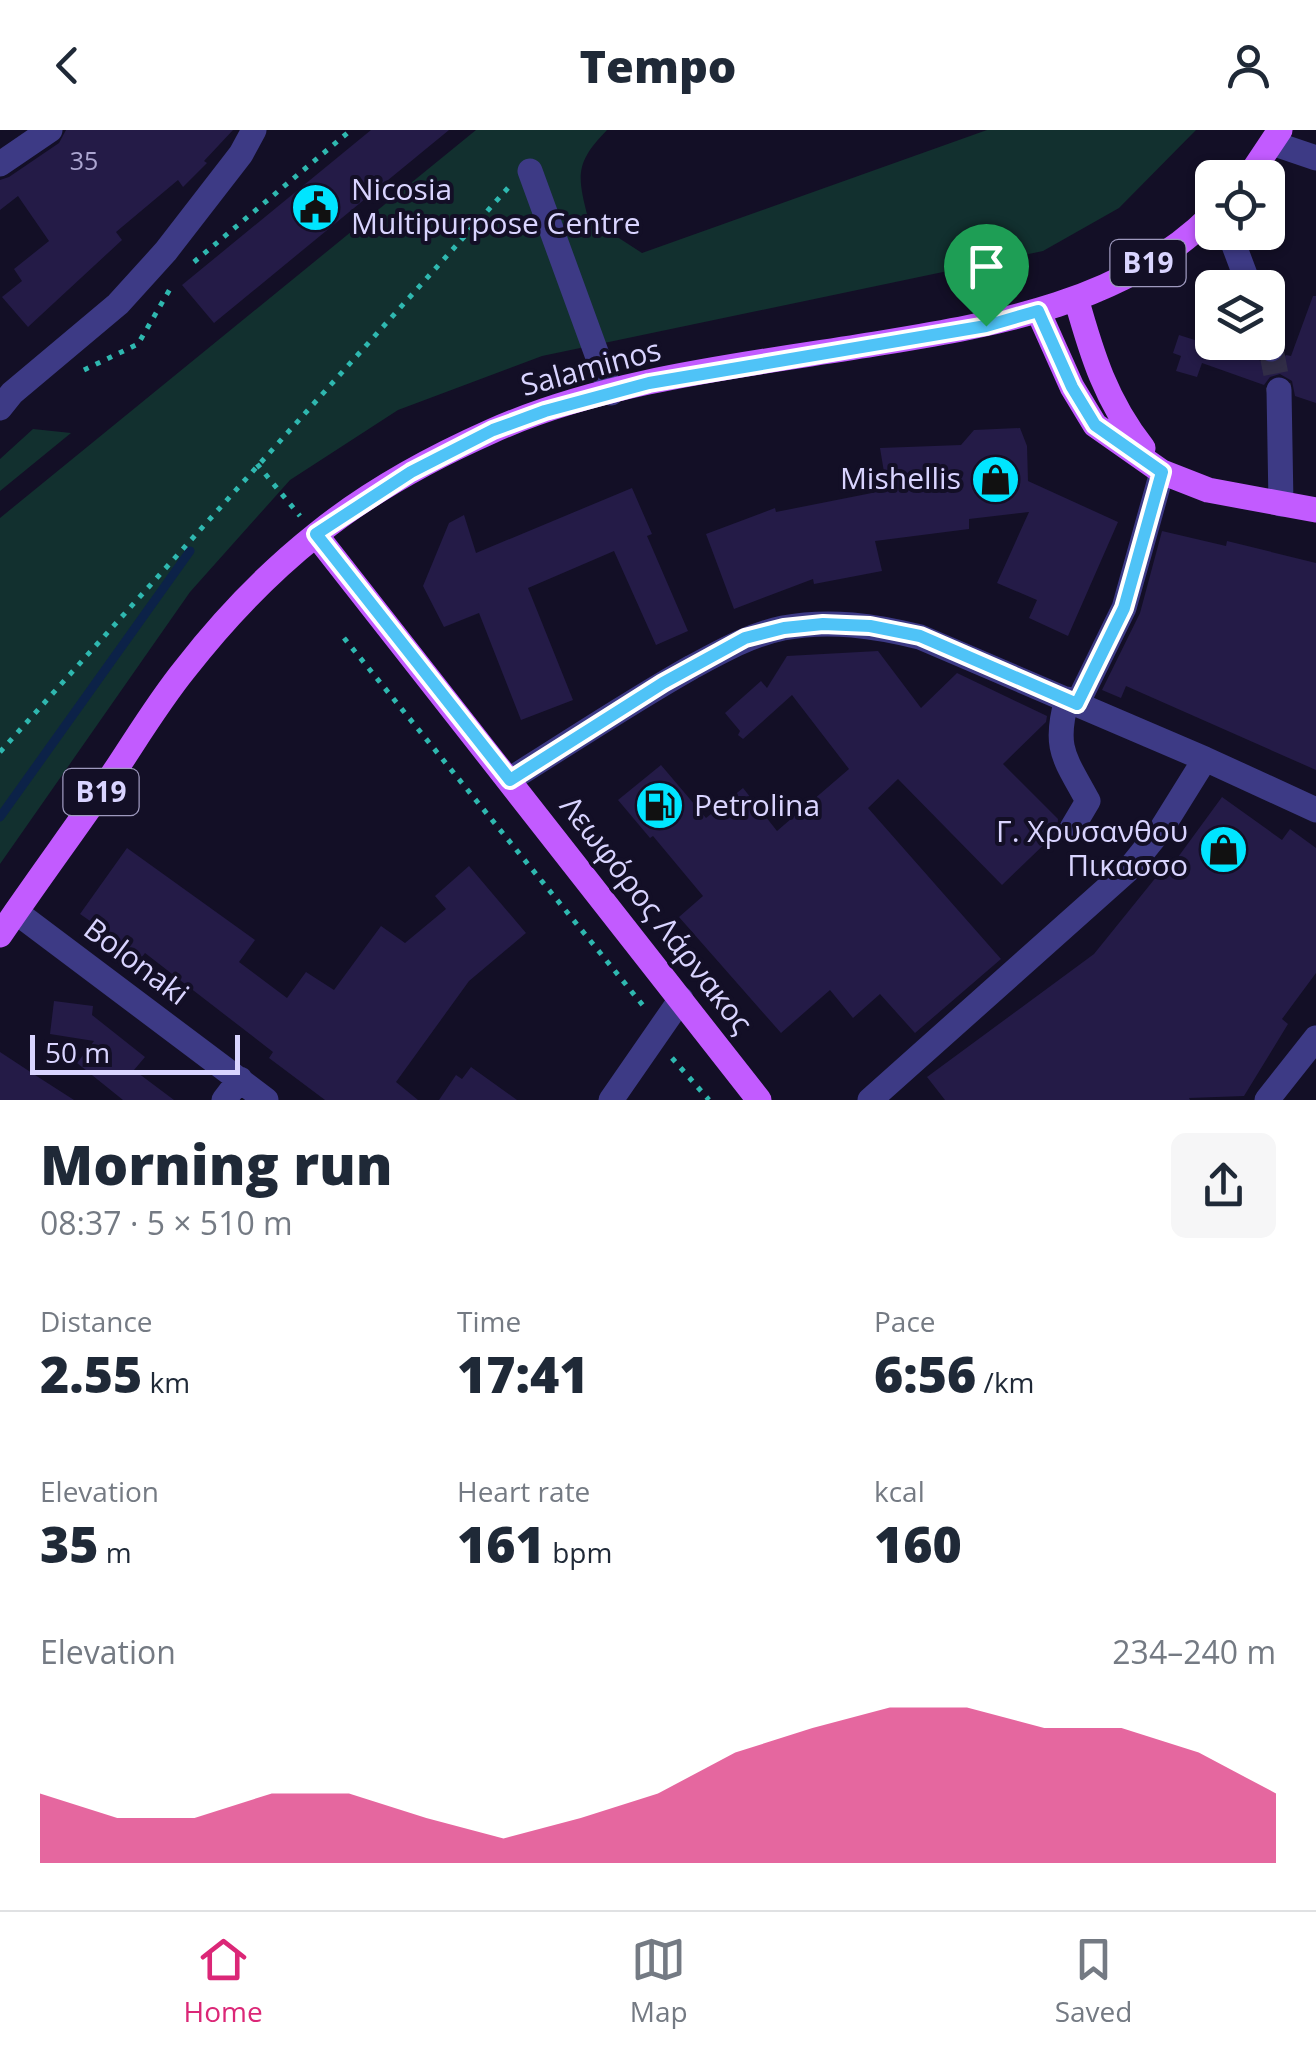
<!DOCTYPE html>
<html lang="en">
<head>
<meta charset="utf-8">
<style>
	body { margin:0; font-family:"Open Sans",sans-serif; background:#f6f6f7; color:#1f2937; height:100vh; display:flex; flex-direction:column; font-size:38px; white-space:nowrap }
	* { box-sizing:border-box; margin:0 }
	p { font-size:32px; color:#747a83 }
	.icon { flex:none; width:55px; height:55px; fill:none; stroke:currentColor; stroke-width:2; stroke-linecap:round; stroke-linejoin:round }
	.map { position:relative; height:970px; overflow:hidden }
	.drawer { display:flex; flex-direction:column; background:#fff; flex:1 }
	.drawer>* { flex:none }
	.tools { position:absolute; left:1195px; top:30px; display:grid; gap:20px }
	.tools a { display:grid; place-items:center; width:90px; height:90px; border-radius:15px; background:#fff; box-shadow:0 2px 8px #0004; font-size:50px }
	.scale { position:absolute; left:30px; bottom:25px; width:210px; box-sizing:border-box; padding-left:10px; border:5px solid #d9d4ff; border-top:0; font-size:28px; line-height:35px; white-space:nowrap; color:#d9d4ff; -webkit-text-stroke:8px #130f26; paint-order:stroke }
	.pin { position:absolute; display:grid; place-items:center; width:85px; height:85px; color:#fff; margin:-102px -42px; border-radius:50% 50% 50% 0; rotate:-45deg; box-shadow:0 0 10px #0007 }
	.pin .icon { rotate:45deg }
	.round { display:grid; place-items:center; flex:none; width:105px; height:105px; border-radius:15px; background:#f6f6f7 }
	.headline { display:flex; align-items:center; justify-content:space-between; height:170px; padding:0 40px }
	h1 { font-size:55px; font-weight:800; line-height:75px }
	.figures { display:grid; grid-template-columns:repeat(3,1fr); gap:15px; height:170px; padding:10px 40px }
	.figures div { display:grid; align-content:center }
	.figures b { font-size:50px; font-weight:800 }
	.figures small { font-size:28px; font-weight:400 }
	.figures p { font-size:28px }
	.chart { height:280px; padding:20px 40px }
	.chart p { display:flex; justify-content:space-between }
	.chart svg { width:100%; height:180px; margin-top:10px; fill:#db2777; opacity:.7 }
	header { display:flex; justify-content:space-between; align-items:center; height:130px; padding:0 40px; background:#fff; font-size:45px; font-weight:800 }
	.dock { display:flex; justify-content:space-around; align-items:center; height:140px; border-top:2px solid #e0e1e3; background:#fff; font-size:28px; color:#747a83 }
	.dock a { display:grid; justify-items:center; gap:5px }
	.dock .current { color:#db2777 }
	.map>svg:first-child { display:block }
</style>
</head>
<body>
<header><svg class="icon" aria-label="back" viewBox="0 0 24 24"><path d="M15 5l-7 7 7 7"/></svg>Tempo<svg class="icon" aria-label="person" viewBox="0 0 24 24"><circle cx="12" cy="8" r="4"/><path d="M4 21q1-7 8-7t8 7"/></svg></header>
<div class="map">
<svg width="1316" height="970" viewBox="0 0 1316 970">
	<rect width="100%" height="100%" fill="#130f26"/>
	<path fill="#12302f" d="M476,0h131c-32,33 -30,45 -19,88l54,35 345,-123h209l-77,78 -76,43 -501,105 -144,54 -108,70 -100,112 -190,272v-346z
		M33,299l38,4 -71,58v-32z"/>
	<g fill="none" stroke-linecap="round" stroke-linejoin="round">
		<path stroke="#0c2248" stroke-width="9" d="M0,687l190,-266"/>
	</g>
	<path fill="#241b47" d="M66,0h167l-29,31 3,2 -24,24 -5,-7 -62,52 6,8 -94,87 -26,-30 20,-16 -8,-12 35,-28 -31,-45 -18,14v-30l9,-3 50,-34z
		M371,0h78l-235,193 -32,-38z
		M1313,166h3v107l-21,-7 -3,-15 -12,-7 -10,3 -6,8 -62,-22 -5,14 -21,-6 5,-15 -8,-3 6,-18 44,14 2,-7h27l7,18 9,5 9,-1 9,-9 5,1z
		M1020,298l7,18 1,35 90,41 -50,114 -39,-18 8,-18 -40,-17 32,-71 -60,7v10l-94,12 7,30 -68,13 -1,-5 -79,30 -28,-75 69,-26 1,4 111,-22 -7,-42 81,-3 13,-15z
		M632,358l20,46 -5,2 41,95 -32,14 -42,-94 -86,37 45,112 -52,20 -42,-107 -35,14 -21,-41 26,-63 15,-8 12,38z
		M1162,401l64,15 1,-5 89,22v207l-190,-84 -5,12 -19,-8 38,-77z
		M878,521l43,57 36,-35 90,43 -1,6 -43,42 55,55 -1,13 -55,53 -104,-106 -30,29 133,151 -86,74 -35,-39 -27,24 -23,-28 -49,43 -102,-116 24,-21 -50,-60 -3,2 -32,-38 43,-35 45,53 37,-30 34,43 72,-62 -57,-74 -49,44 -5,-4 2,-4 -15,-18 36,-32 6,7 20,-32z
		M1222,667l60,43 8,-11 26,19v125l-34,46 6,5 -44,72 -55,2 1,2h-245l-18,-23 167,-123 63,-78 5,3z
		M127,718l128,92 -16,22 48,36 19,-26 28,18 47,-64 24,17 41,-34 -11,-13 34,-30 57,67 -57,48 -73,101 22,18h-93l-56,-42 4,-6 -128,-99 -3,4 -62,-43z
		M54,871l39,5 -1,9 53,42 -11,13 40,30h-51l-46,-37 17,-22 -44,-7z
		M0,922l35,23 39,25h-74z
		M471,937l46,33h-78l17,-25 6,4z"/>
	<g fill="none" stroke-linecap="round" stroke-linejoin="round">
		<path stroke="#312d47" stroke-width="25" stroke-dasharray="25 12" stroke-linecap="butt" d="M1271,219l8,41"/>
		<path stroke="#2fb8b0" stroke-width="5" stroke-dasharray="5 8" stroke-linecap="butt" d="M194,132l157,-132
			M84,240l54,-26 32,-55
			M257,334l43,52
			M344,508l301,370
			M0,622l508,-564
			M672,928l37,42"/>
		<path stroke="#3d3a85" stroke-width="25" d="M1272,13l44,15
			M0,34l50,-34
			M530,41l81,222
			M1229,102l21,56
			M1268,209l3,10
			M1279,260l2,114
			M0,278l12,-15 106,-89 48,-53 75,-97 13,-24
			M1067,569c-14,50 -2,59 21,102l-16,27
			M1077,574l47,-96 38,-136
			M509,650c61,-38 121,-78 183,-113 30,-16 58,-32 91,-39 47,-9 92,-2 137,9l285,122 111,51
			M16,782l250,188
			M224,970l16,-21
			M611,970l70,-101
			M870,970l259,-231 33,-41 43,-69
			M1267,970l49,-62"/>
		<path stroke="#c25bff" stroke-width="25" d="M1248,48l32,-48
			M1076,168c16,57 30,103 67,150
			M1038,181l34,76 23,38 67,47 46,18 108,20
			M316,405l443,565
			M0,805c34,-50 70,-99 104,-148 27,-39 51,-81 81,-118 38,-49 83,-96 132,-135 52,-42 114,-76 175,-103 118,-53 262,-67 389,-88 116,-19 244,-41 331,-128"/>
	</g>
	<g fill="none" stroke-linecap="round" stroke-linejoin="round">
		<defs>
			<path id="route" d="M1038,181l34,76 23,38 67,47 -38,136 -47,96 -157,-68 -50,-10 -47,-2 -39,4 -39,10 -82,45 -153,97 -194,-246 95,-62 82,-42 52,-19 104,-28 337,-57z"/>
		</defs>
		<use href="#route" stroke="#fff" stroke-width="20"/>
		<use href="#route" stroke="#4fc3f7" stroke-width="12"/>
	</g>
	<defs>
		<symbol id="civic-disc" viewBox="-11 -11 22 22"><circle r="9.5" fill="#00e5ff" stroke="#130f26"/><path d="M-.6-6.5H3V-4.5H.6V-3L4-1V1h2V6H-6V1h2V-1L-.6-3ZM-1.2 2.5V6h2.4V2.5Z" fill="#111"/></symbol>
		<symbol id="shop-disc" viewBox="-11 -11 22 22"><circle r="9.5" fill="#00e5ff" stroke="#130f26"/><path d="M-5-2.5h2.3a2.7 3.5 0 0 1 5.4 0H5L5.5 6h-11ZM-1.5-2.5h3a1.5 2.3 0 0 0-3 0Z" fill="#111"/></symbol>
		<symbol id="fuel-disc" viewBox="-11 -11 22 22"><circle r="9.5" fill="#00e5ff" stroke="#130f26"/><path d="M-5.5-6h7V0h2V4h1.3V-2.5L3-4.5l.8-.8L6-3V5H2.5V1h-1V6h-7ZM-4.2-4.7v3.2H.2V-4.7Z" fill="#111"/></symbol>
	</defs>
	<g fill-rule="evenodd">
		<use href="#civic-disc" x="288" y="50" width="55" height="55"/>
		<use href="#shop-disc" x="968" y="322" width="55" height="55"/>
		<use href="#fuel-disc" x="632" y="648" width="55" height="55"/>
		<use href="#shop-disc" x="1196" y="692" width="55" height="55"/>
	</g>
	<g text-anchor="middle" stroke-width="8" stroke-linejoin="round" paint-order="stroke">
		<g font-size="25" fill="#aca6d1">
			<text x="84" y="40">35</text>
		</g>
		<g fill="#130f26" stroke="#9e99be" stroke-width="2.5">
			<rect x="1110.5" y="110" width="75" height="46" rx="8"/>
			<rect x="63.5" y="639" width="75" height="46" rx="8"/>
		</g>
		<g font-size="28" font-weight="bold" fill="#d9d4ff">
			<text x="1148" y="143">B19</text>
			<text x="101" y="672">B19</text>
		</g>
		<g font-size="30" fill="#d9d4ff" stroke="#130f26" text-anchor="start">
			<text x="351" y="70">Nicosia<tspan x="351" dy="34">Multipurpose Centre</tspan></text>
			<text x="961" y="359" text-anchor="end">Mishellis</text>
			<text x="694" y="686">Petrolina</text>
			<text x="1188" y="712" text-anchor="end">Γ. Χρυσανθου<tspan x="1188" dy="34">Πικασσο</tspan></text>
		</g>
		<g font-size="30" fill="#d9d4ff" stroke="#130f26">
			<text transform="translate(591 238) rotate(-15)" y="10">Salaminos</text>
			<text transform="translate(656 785) rotate(52)" y="10">Λεωφόρος Λάρνακος</text>
			<text transform="translate(136 832) rotate(37)" y="10">Bolonaki</text>
		</g>
	</g>
</svg>
<div class="tools">
<a><svg class="icon" aria-label="locate" viewBox="0 0 24 24"><circle cx="12" cy="12" r="6"/><path d="M12 2v4M12 18v4M2 12h4M18 12h4"/></svg></a>
<a><svg class="icon" aria-label="layers" viewBox="0 0 24 24"><path d="M12 4l9 5-9 5-9-5zM3 14l9 5 9-5"/></svg></a>
</div>
<div class="scale">50 m</div>
<div class="pin" style="left:986px;top:196px;background:#1e9e55"><svg class="icon" aria-label="arrive" viewBox="0 0 24 24"><path d="M6 21V4h12l-3 4 3 4H6"/></svg></div>
</div>
<section class="drawer">
<div class="headline"><div><h1>Morning run</h1><p>08:37 · 5 × 510 m</p></div><a class="round"><svg class="icon" aria-label="share" viewBox="0 0 24 24"><path d="M12 15V3M7 8l5-5 5 5M5 13v7h14v-7"/></svg></a></div>
<div class="figures">
<div><p>Distance</p><b>2.55<small> km</small></b></div>
<div><p>Time</p><b>17:41</b></div>
<div><p>Pace</p><b>6:56<small> /km</small></b></div>
</div>
<div class="figures">
<div><p>Elevation</p><b>35<small> m</small></b></div>
<div><p>Heart rate</p><b>161<small> bpm</small></b></div>
<div><p>kcal</p><b>160</b></div>
</div>
<div class="chart"><p><span>Elevation</span>234–240 m</p>
<svg viewBox="0 0 160 44" preserveAspectRatio="none"><path d="M0 44V27L10 33L20 33L30 27L40 27L50 33L60 38L70 33L80 27L90 17L100 11L110 6L120 6L130 11L140 11L150 17L160 27V44z"/></svg>
</div>
</section>
<nav class="dock">
<a class="current"><svg class="icon" aria-label="home" viewBox="0 0 24 24"><path d="M3 11l9-7 9 7M6 9v11h12V9"/></svg>Home</a>
<a><svg class="icon" aria-label="map" viewBox="0 0 24 24"><path d="M3 6l6-2 6 2 6-2v14l-6 2-6-2-6 2zM9 4v14M15 6v14"/></svg>Map</a>
<a><svg class="icon" aria-label="saved" viewBox="0 0 24 24"><path d="M7 4h10v16l-5-4-5 4z"/></svg>Saved</a>
</nav>
</body>
</html>
